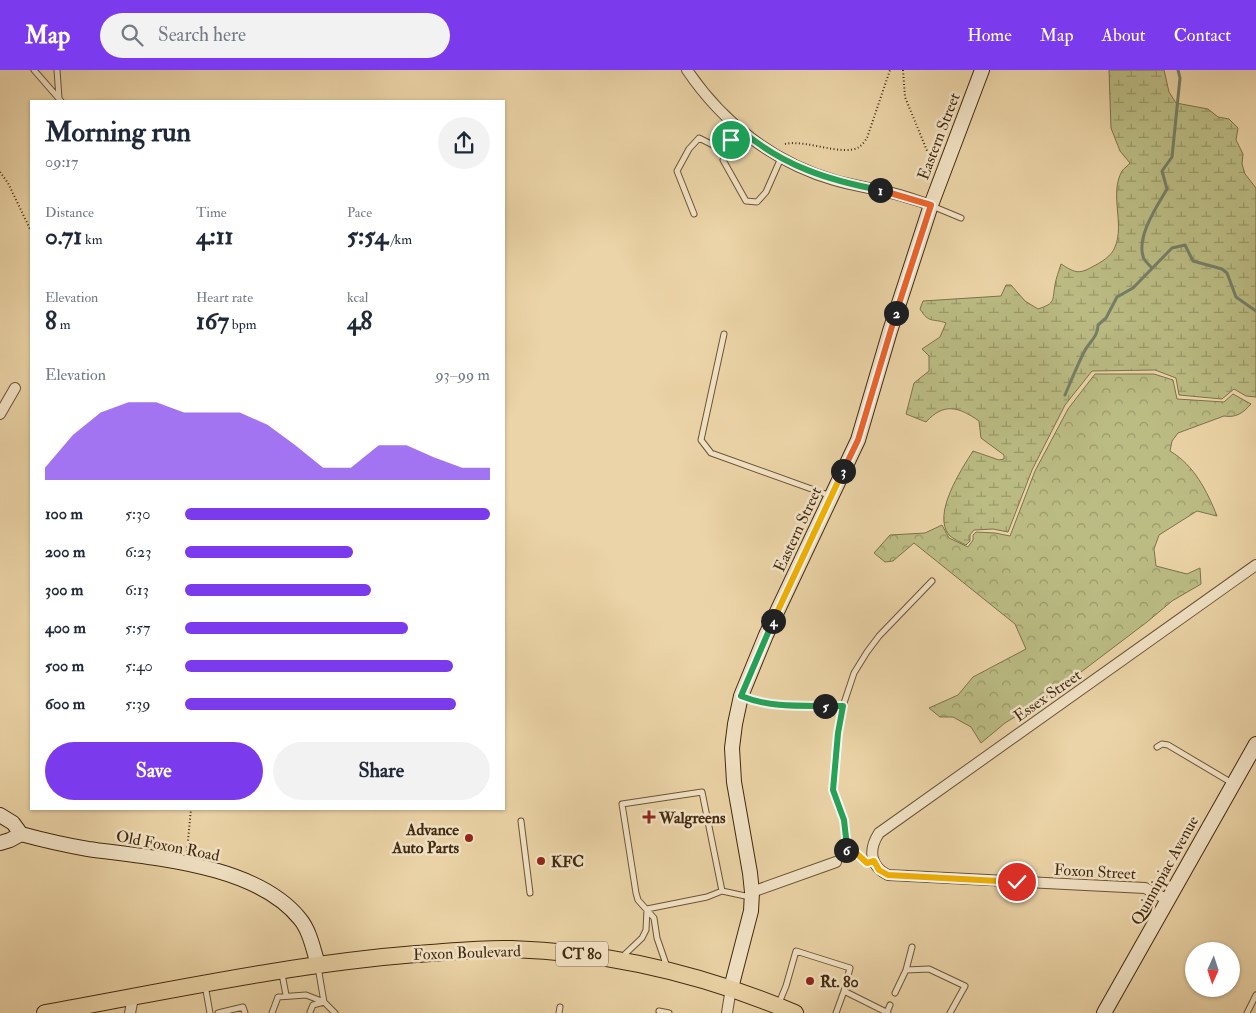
<!DOCTYPE html>
<html lang="en">
<head>
<meta charset="utf-8">
<style>
	body { margin:0; font-family:"IM FELL Double Pica",serif; background:#f2f2f3; color:#1f2937; height:100vh; display:flex; flex-direction:column; font-size:19px; white-space:nowrap }
	* { box-sizing:border-box; margin:0 }
	p { font-size:16px; color:#747a83 }
	.icon { flex:none; width:28px; height:28px; fill:none; stroke:currentColor; stroke-width:2; stroke-linecap:round; stroke-linejoin:round }
	.map { position:relative; flex:1; overflow:hidden }
	.sheet { position:absolute; left:30px; top:30px; width:475px; height:710px; display:flex; flex-direction:column; background:#fff; border-radius:0px; box-shadow:0 1px 4px #0004 }
	.sheet>* { flex:none }
	.needle { width:32px; rotate:183deg }
	.controls { position:absolute; left:1185px; top:872px; display:grid; gap:10px }
	.controls a { display:grid; place-items:center; width:55px; height:55px; border-radius:50%; background:#fff; box-shadow:0 1px 4px #0004; font-size:25px }
	.pin { position:absolute; display:grid; place-items:center; width:42px; height:42px; color:#fff; margin:-21px; border:2px solid #fff; border-radius:50%; box-shadow:0 1px 5px #0007 }
	.km { position:absolute; width:25px; height:25px; margin:-12px; border-radius:50%; background:#222; color:#fff; font-size:14px; line-height:25px; text-align:center }
	.round { display:grid; place-items:center; flex:none; width:52px; height:52px; border-radius:26px; background:#f2f2f3 }
	.head { display:flex; align-items:center; justify-content:space-between; height:85px; padding:0 15px }
	h1 { font-size:28px; font-weight:700; line-height:38px }
	.metrics { display:grid; grid-template-columns:repeat(3,1fr); gap:8px; height:85px; padding:5px 15px }
	.metrics div { display:grid; align-content:center }
	.metrics b { font-size:25px; font-weight:700 }
	.metrics small { font-size:14px; font-weight:400 }
	.metrics p { font-size:14px }
	.chart { height:140px; padding:10px 15px }
	.chart p { display:flex; justify-content:space-between }
	.chart svg { width:100%; height:90px; margin-top:5px; fill:#7c3aed; opacity:.7 }
	.action { display:flex; gap:10px; margin-top:auto; padding:10px 15px }
	.action a { flex:1; height:58px; border-radius:30px; background:#7c3aed; color:#fff; font-size:20px; font-weight:700; line-height:58px; text-align:center }
	.action a+a { background:#f2f2f3; color:#1f2937 }
	ul { padding:0 15px; list-style:none; font-size:16px }
	li { display:grid; grid-template-columns:80px 60px 1fr; align-items:center; height:38px }
	li i { height:12px; border-radius:6px; background:#7c3aed }
	header { display:flex; align-items:center; gap:30px; box-sizing:border-box; height:70px; padding:0 25px; background:#7c3aed; color:#fff }
	header strong { font-size:24px }
	nav { display:flex; gap:28px; margin-inline-start:auto; font-size:18px }
	.search { width:350px; height:45px; background:#f2f2f3; display:flex; align-items:center; gap:12px; box-sizing:border-box; padding:0 18px; border-radius:28px; color:#747a83; font-size:19px }
	.map>svg:first-child { display:block }
</style>
</head>
<body>
<header>
<strong>Map</strong>
<div class="search"><svg class="icon" aria-label="search" viewBox="0 0 24 24"><circle cx="10" cy="10" r="6"/><path d="M15 15l6 6"/></svg>Search here</div>
<nav><a>Home</a><a>Map</a><a>About</a><a>Contact</a></nav>
</header>
<div class="map">
<svg width="1256" height="943" viewBox="0 0 1256 943">
	<defs>
		<pattern id="forest-crowns" width="20" height="18" patternUnits="userSpaceOnUse" patternTransform="scale(1.25)"><rect width="20" height="18" fill="#bbbc84"/><path d="M2 6a3 3 0 1 1 6 0M12 15a3 3 0 1 1 6 0" fill="none" stroke="#9a996a"/></pattern>
		<pattern id="wetland-marsh" width="20" height="14" patternUnits="userSpaceOnUse" patternTransform="scale(1.25)"><rect width="20" height="14" fill="#bbbc84"/><path d="M1 5h8M5 5V1M11 12h8M15 12V8" fill="none" stroke="#9a996a"/></pattern>
	</defs>
	<rect width="100%" height="100%" fill="#ebd4a7"/>
	<filter id="stains"><feTurbulence type="fractalNoise" baseFrequency=".004" numOctaves="4"/><feColorMatrix values="0 0 0 0 .2 0 0 0 0 .09 0 0 0 0 .02 0 0 0 .5 -.17"/></filter>
	<radialGradient id="worn" r=".72"><stop offset=".6" stop-color="#630" stop-opacity="0"/><stop offset="1" stop-color="#630" stop-opacity=".3"/></radialGradient>
	<path fill="url(#forest-crowns)" stroke="#7e724a" d="M1095,304h59l19,6 4,19 47,3 9,-8 18,10c-8,9 -15,14 -27,12l-46,17 -6,8 -2,10c24,14 37,40 47,65l-20,-5 -38,24 -5,14 2,17 31,8 13,-6 1,16 -29,17 -25,21 -95,72 -47,29 -24,20 -10,-16 -18,-10h-13l-11,-9 29,-13 15,-18 53,-28 -11,-25 -101,-81 -21,18 -8,1 -11,-9 16,-18 35,-2 17,-8 7,13 19,9 5,-7v-5l3,-3 19,1 15,3 25,-65 33,-62z"/>
	<path fill="url(#wetland-marsh)" stroke="#7e724a" d="M1109,0h55l5,22 7,11 32,6 10,8 11,2 9,9 -2,12 7,14 -1,10 3,10 11,14v209l-10,-1 -12,-7 -12,10 -43,-4 -3,-17 -21,-8 -63,1 -27,34 -33,65 -24,62 -15,-3 -19,1 -4,5v6l-4,4c-4,-2 -13,-6 -17,-10 -17,-21 12,-65 24,-84l26,9 5,-1v-4l-23,-17 -2,-17c-20,-14 -35,-19 -53,1l-20,-8 8,-31 15,-12v-15l-7,-7 18,-12 6,-14c-13,-5 -17,1 -26,-14l3,-8 78,-5 5,-11h5l14,16 13,8c18,-6 14,-8 17,-24 1,-7 4,-14 6,-21 13,8 17,11 31,3 8,-4 20,-11 23,-20 10,-23 -6,-53 7,-76 2,-3 6,-5 8,-8l-10,-12 -9,-23z"/>
	<g fill="none" stroke-linecap="round" stroke-linejoin="round">
		<path stroke="#767f68" stroke-width="3" d="M1152,198c-2,-2 -6,-6 -8,-9 -9,-21 13,-53 23,-70l-5,-18 10,-14 8,-79 -2,-8
			M1065,325c6,-14 12,-29 19,-43 5,-10 14,-15 14,-27l8,-7 11,-21 16,-9 39,-40 13,-3 8,16 29,8 5,4 9,24 20,14"/>
		<defs>
			<path id="lane" d="M34,0l27,31
				M57,0l2,28
				M742,61c-11,9 -15,15 -19,29l23,41 11,1 9,-10 15,-34
				M932,136l29,12
				M694,144l-17,-43 12,-22 10,-11 26,13
				M724,264l-23,106 10,13 120,43
				M742,626c31,13 67,10 101,10
				M1157,677l5,-3 6,1 64,38
				M521,751l9,72
				M837,792l10,-15 -3,-27 -11,-30 5,-57 5,-27 11,-33 13,-21 12,-16 53,-55
				M722,821l28,6
				M647,839l60,-12 15,-6 -20,-99 -80,12 14,89 2,7 16,18 3,20 10,29
				M622,887l20,-19 4,-8 1,-21
				M906,900l23,-1 36,17 -15,27
				M282,904l4,21
				M205,915l5,28
				M895,923l11,-23 6,-23
				M779,933l7,-17 10,-35 54,17 -6,23
				M659,941l10,2
				M310,942l3,-7 11,-3 11,11
				M887,942l3,-7
				M218,943l25,-6 2,6
				M272,943l6,-16 28,-2 18,7 -6,-35
				M559,943l1,-6
				M836,943l8,-22 44,22
				M1247,943l9,-18"/>
			<path id="street" d="M687,0c36,53 86,92 147,110 16,5 33,7 49,11 16,3 32,9 48,14
				M0,344l15,-26
				M752,822l84,-30
				M1168,830l-23,-12 -257,-13c-18,-9 -20,-25 -9,-42l377,-268
				M130,943l3,-15
				M727,943l4,-25"/>
			<path id="secondary" d="M0,745l13,8 8,11
				M0,773l10,-3 11,-6c22,6 44,11 67,15 64,9 168,15 212,70 10,12 13,30 18,45
				M731,918l20,-77 1,-19 -2,-19 -16,-91 -2,-34 3,-24 6,-28 25,-61 92,-195 32,-109 41,-126 51,-135
				M1104,943l152,-269"/>
			<path id="primary" d="M45,943c123,-22 246,-49 371,-59 32,-2 64,-6 96,-5 98,3 193,26 283,64"/>
		</defs>
		<use href="#lane" stroke="#6c5435" stroke-width="7"/>
		<use href="#street" stroke="#6c5435" stroke-width="12"/>
		<use href="#secondary" stroke="#41290f" stroke-width="16"/>
		<use href="#primary" stroke="#41290f" stroke-width="18"/>
		<path stroke="#41290f" stroke-width="2" stroke-dasharray="1 2.5" stroke-linecap="butt" d="M903,0l2,27 27,66
			M785,74c21,-5 58,13 74,3 3,-2 6,-6 8,-9l23,-68
			M0,102l8,11 23,48
			M187,781l4,-42
			M853,783l10,8"/>
		<use href="#lane" stroke="#f2e3c6" stroke-width="5"/>
		<use href="#street" stroke="#f2e3c6" stroke-width="10"/>
		<use href="#secondary" stroke="#f2e3c6" stroke-width="14"/>
		<use href="#primary" stroke="#ebd4a7" stroke-width="16"/>
	</g>
	<g fill="none" stroke-linecap="round" stroke-linejoin="round">
		<defs>
			<path id="split-1" d="M731,70l11,-9c42,35 85,49 138,59"/>
			<path id="split-2" d="M880,120l51,15 -35,108"/>
			<path id="split-3" d="M843,401l15,-31 38,-127"/>
			<path id="split-4" d="M773,551l70,-150"/>
			<path id="split-5" d="M773,551l-32,75c27,11 55,10 84,10"/>
			<path id="split-6" d="M825,636h18l-5,27 -5,57 11,30 3,27 -1,3"/>
			<path id="split-7" d="M846,780l10,3 11,10 7,-2 5,9 9,5 129,7"/>
		</defs>
		<use href="#split-1" stroke="#fff" stroke-width="10"/>
		<use href="#split-2" stroke="#fff" stroke-width="10"/>
		<use href="#split-3" stroke="#fff" stroke-width="10"/>
		<use href="#split-4" stroke="#fff" stroke-width="10"/>
		<use href="#split-5" stroke="#fff" stroke-width="10"/>
		<use href="#split-6" stroke="#fff" stroke-width="10"/>
		<use href="#split-7" stroke="#fff" stroke-width="10"/>
		<use href="#split-1" stroke="#22a559" stroke-width="6"/>
		<use href="#split-2" stroke="#f0652b" stroke-width="6"/>
		<use href="#split-3" stroke="#f0652b" stroke-width="6"/>
		<use href="#split-4" stroke="#f5b400" stroke-width="6"/>
		<use href="#split-5" stroke="#22a559" stroke-width="6"/>
		<use href="#split-6" stroke="#22a559" stroke-width="6"/>
		<use href="#split-7" stroke="#f5b400" stroke-width="6"/>
	</g>
	<g fill="#8f2418" stroke="#f2e3c6" stroke-width="2">
		<path d="M646.5 739.5h5v5h5v5h-5v5h-5v-5h-5v-5h5z"/>
		<circle cx="469" cy="768" r="5"/>
		<circle cx="541" cy="791" r="5"/>
		<circle cx="810" cy="911" r="5"/>
	</g>
	<g text-anchor="middle" stroke-width="5" stroke-linejoin="round" paint-order="stroke">
		<rect fill="#f2e3c6" stroke="#766146" stroke-width="1" x="556" y="871.5" width="52" height="25" rx="4"/>
		<g font-size="15" font-weight="bold" fill="#41290f">
			<text x="582" y="889">CT 80</text>
		</g>
		<g font-size="16" fill="#41290f" stroke="#f2e3c6">
			<text transform="translate(938 66) rotate(-69)" y="6">Eastern Street</text>
			<text transform="translate(797 459) rotate(-65)" y="6">Eastern Street</text>
			<text transform="translate(1047 625) rotate(-35)" y="6">Essex Street</text>
			<text transform="translate(168 775) rotate(11)" y="6">Old Foxon Road</text>
			<text transform="translate(1164 800) rotate(-61)" y="6">Quinnipiac Avenue</text>
			<text transform="translate(1095 801) rotate(3)" y="6">Foxon Street</text>
			<text transform="translate(467 882) rotate(-2)" y="6">Foxon Boulevard</text>
		</g>
		<g font-size="16" font-weight="bold" fill="#41290f" stroke="#f2e3c6" text-anchor="start">
			<text x="659" y="753">Walgreens</text>
			<text x="459" y="765" text-anchor="end">Advance<tspan x="459" dy="18">Auto Parts</tspan></text>
			<text x="551" y="797">KFC</text>
			<text x="820" y="917">Rt. 80</text>
		</g>
	</g>
	<rect width="100%" height="100%" filter="url(#stains)"/>
	<rect width="100%" height="100%" fill="url(#worn)"/>
</svg>
<div class="controls">
<a><svg class="needle" viewBox="-14 -14 28 28"><path d="M0-13l5 13h-10z" fill="#e53935"/><path d="M0 13l5-13h-10z" fill="#747a83"/></svg></a>
</div>
<div class="pin" style="left:731px;top:70px;background:#1e9e55"><svg class="icon" aria-label="arrive" viewBox="0 0 24 24"><path d="M6 21V4h12l-3 4 3 4H6"/></svg></div>
<div class="pin" style="left:1017px;top:812px;background:#d93025"><svg class="icon" aria-label="check" viewBox="0 0 24 24"><path d="M5 12l5 5 9-10"/></svg></div>
<b class="km" style="left:880px;top:120px">1</b>
<b class="km" style="left:896px;top:243px">2</b>
<b class="km" style="left:843px;top:401px">3</b>
<b class="km" style="left:773px;top:551px">4</b>
<b class="km" style="left:825px;top:636px">5</b>
<b class="km" style="left:846px;top:780px">6</b>
<section class="sheet">
<div class="head"><div><h1>Morning run</h1><p>09:17</p></div><a class="round"><svg class="icon" aria-label="share" viewBox="0 0 24 24"><path d="M12 15V3M7 8l5-5 5 5M5 13v7h14v-7"/></svg></a></div>
<div class="metrics">
<div><p>Distance</p><b>0.71<small> km</small></b></div>
<div><p>Time</p><b>4:11</b></div>
<div><p>Pace</p><b>5:54<small> /km</small></b></div>
</div>
<div class="metrics">
<div><p>Elevation</p><b>8<small> m</small></b></div>
<div><p>Heart rate</p><b>167<small> bpm</small></b></div>
<div><p>kcal</p><b>48</b></div>
</div>
<div class="chart"><p><span>Elevation</span>93–99 m</p>
<svg viewBox="0 0 160 44" preserveAspectRatio="none"><path d="M0 44V38L10 22L20 11L30 6L40 6L50 11L60 11L70 11L80 17L90 27L100 38L110 38L120 27L130 27L140 33L150 38L160 38V44z"/></svg>
</div>
<ul>
<li><b>100 m</b>5:30<i style="width:100%"></i></li>
<li><b>200 m</b>6:23<i style="width:55%"></i></li>
<li><b>300 m</b>6:13<i style="width:61%"></i></li>
<li><b>400 m</b>5:57<i style="width:73%"></i></li>
<li><b>500 m</b>5:40<i style="width:88%"></i></li>
<li><b>600 m</b>5:39<i style="width:89%"></i></li>
</ul>
<div class="action"><a>Save</a><a>Share</a></div>
</section>
</div>
</body>
</html>
